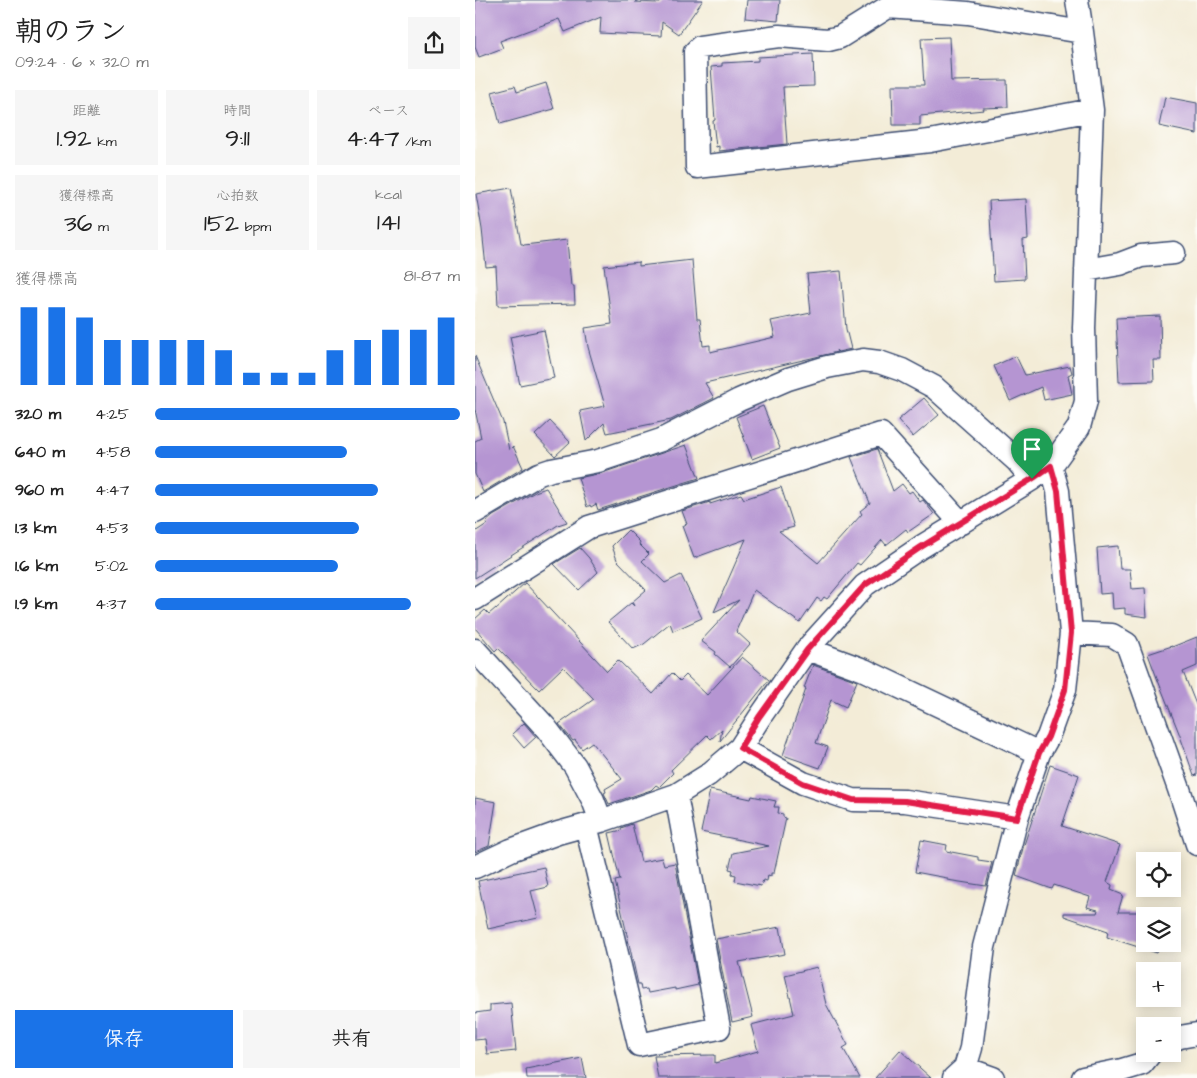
<!DOCTYPE html>
<html lang="ja">
<head>
<meta charset="utf-8">
<style>
	body { margin:0; font-family:"Architects Daughter","Klee One",sans-serif; background:#f6f6f6; color:#222; height:100vh; display:flex; flex-direction:column; font-size:19px; white-space:nowrap }
	* { box-sizing:border-box; margin:0 }
	p { font-size:16px; color:#767676 }
	.icon { flex:none; width:28px; height:28px; fill:none; stroke:currentColor; stroke-width:2; stroke-linecap:round; stroke-linejoin:round }
	.map { position:relative; flex:1; overflow:hidden }
	.details { display:flex; flex-direction:column; background:#fff; width:475px }
	.details>* { flex:none }
	.buttons { position:absolute; left:661px; top:852px; display:grid; gap:10px }
	.buttons a { display:grid; place-items:center; width:45px; height:45px; border-radius:0px; background:#fff; box-shadow:0 2px 12px #0003; font-size:25px }
	.pin { position:absolute; display:grid; place-items:center; width:42px; height:42px; color:#fff; margin:-51px -21px; border-radius:50% 50% 50% 0; rotate:-45deg; box-shadow:0 0 5px #0007 }
	.pin .icon { rotate:45deg }
	.round { display:grid; place-items:center; flex:none; width:52px; height:52px; border-radius:0px; background:#f6f6f6 }
	.headline { display:flex; align-items:center; justify-content:space-between; height:85px; padding:0 15px }
	h1 { font-size:28px; font-weight:600; line-height:38px }
	.stats { display:grid; grid-template-columns:repeat(3,1fr); gap:8px; height:85px; padding:5px 15px }
	.stats div { display:grid; align-content:center; border-radius:0px; background:#f6f6f6; text-align:center }
	.stats b { font-size:25px; font-weight:600 }
	.stats small { font-size:14px; font-weight:400 }
	.stats p { font-size:14px }
	.chart { height:140px; padding:10px 15px }
	.chart p { display:flex; justify-content:space-between }
	.chart svg { width:100%; height:90px; margin-top:5px; stroke:#1a73e8; stroke-width:6 }
	.cta { display:flex; gap:10px; margin-top:auto; padding:10px 15px }
	.cta a { flex:1; height:58px; border-radius:0px; background:#1a73e8; color:#fff; font-size:20px; font-weight:600; line-height:58px; text-align:center }
	.cta a+a { background:#f6f6f6; color:#222 }
	ul { padding:0 15px; list-style:none; font-size:16px }
	li { display:grid; grid-template-columns:80px 60px 1fr; align-items:center; height:38px }
	li i { height:12px; border-radius:6px; background:#1a73e8 }
	main { display:flex; flex:1; min-height:0 }
	.map>svg:first-child { display:block }
</style>
</head>
<body>
<main>
<section class="details">
<div class="headline"><div><h1>朝のラン</h1><p>09:24 · 6 × 320 m</p></div><a class="round"><svg class="icon" aria-label="share" viewBox="0 0 24 24"><path d="M12 15V3M7 8l5-5 5 5M5 13v7h14v-7"/></svg></a></div>
<div class="stats">
<div><p>距離</p><b>1.92<small> km</small></b></div>
<div><p>時間</p><b>9:11</b></div>
<div><p>ペース</p><b>4:47<small> /km</small></b></div>
</div>
<div class="stats">
<div><p>獲得標高</p><b>36<small> m</small></b></div>
<div><p>心拍数</p><b>152<small> bpm</small></b></div>
<div><p>kcal</p><b>141</b></div>
</div>
<div class="chart"><p><span>獲得標高</span>81–87 m</p>
<svg viewBox="0 0 160 44" preserveAspectRatio="none"><path d="M5 44V6M15 44V6M25 44V11M35 44V22M45 44V22M55 44V22M65 44V22M75 44V27M85 44V38M95 44V38M105 44V38M115 44V27M125 44V22M135 44V17M145 44V17M155 44V11"/></svg>
</div>
<ul>
<li><b>320 m</b>4:25<i style="width:100%"></i></li>
<li><b>640 m</b>4:58<i style="width:63%"></i></li>
<li><b>960 m</b>4:47<i style="width:73%"></i></li>
<li><b>1.3 km</b>4:53<i style="width:67%"></i></li>
<li><b>1.6 km</b>5:02<i style="width:60%"></i></li>
<li><b>1.9 km</b>4:37<i style="width:84%"></i></li>
</ul>
<div class="cta"><a>保存</a><a>共有</a></div>
</section>
<div class="map">
<svg width="722" height="1078" viewBox="0 0 722 1078">
	<rect width="100%" height="100%" fill="#fdfcf7"/>
	<filter id="ink" filterUnits="userSpaceOnUse"><feTurbulence type="fractalNoise" baseFrequency=".02" numOctaves="2"/><feDisplacementMap in="SourceGraphic" scale="10" xChannelSelector="R" yChannelSelector="G"/><feConvolveMatrix kernelMatrix="1 2 1 2 8 2 1 2 1" color-interpolation-filters="sRGB"/></filter>
	<filter id="wash" filterUnits="userSpaceOnUse"><feTurbulence type="fractalNoise" baseFrequency=".0096" numOctaves="4" result="noise"/><feDisplacementMap in="SourceGraphic" scale="20" xChannelSelector="R" yChannelSelector="G"/><feGaussianBlur stdDeviation="1.12" result="paint"/><feColorMatrix in="noise" values="0 0 0 0 0 0 0 0 0 0 0 0 0 0 0 0 0 1.4 0 .05"/><feComposite in="paint" operator="in"/></filter>
	<g filter="url(#wash)">
		<rect width="100%" height="100%" fill="#f3ecd7"/>
		<g id="blocks">
			<path fill="#b595d2" d="M0,0h163l-3,2 25,1 2,-3h41l-24,34 -17,-12 -1,14 -61,-3 1,-16 -36,15 -6,-13 -59,22 3,7 -24,9 -4,-10z
				M272,0h33l-2,21 -33,-3z
				M474,37l2,44 56,-1 1,27 -25,1 1,2 -64,6v9h-27l-1,-40h32l-3,-47z
				M338,54l1,32 -31,1 4,57 -68,7v-5l-3,1 -3,-26 2,-1 -4,-53 11,-1v-3l36,-2v-4z
				M71,83l8,26 -54,15 -8,-32 23,-6 2,6z
				M690,97l32,6v31l-38,-8z
				M36,188l10,56h2l1,1 43,-5 4,46h3l1,18 -77,2 -2,-40 -10,1 -4,-38 -6,-35z
				M551,199l2,40 -5,1 2,39 -31,2 -5,-80z
				M217,260l5,59h3l3,27 7,-1v7l65,-15 -4,-16 40,-8 -4,-39 34,-3 5,58 5,20 -13,3 -2,-2 1,2 -132,31 9,15 -43,22 -64,13 -3,-10 -18,18 -6,-30 25,-5 -17,-59 -3,-19 27,-4 -8,-58 35,-4v4z
				M685,316l1,44h-8l1,21 -35,1 -3,-64z
				M69,330l10,48 -34,7 -10,-48z
				M0,356l28,66 6,28 4,-4 10,22 -40,24 -8,-18v-33l6,-3 -6,-29z
				M541,356l9,19 45,-9 2,7 -4,2 4,19 -28,6 -3,-13 -31,14 -16,-35z
				M449,398l15,17 -26,22 -15,-17z
				M288,406l17,42 -28,11 -16,-42z
				M75,421l20,21 -15,14 -20,-21z
				M211,445l13,33 -101,32 -2,-6 -5,3 -1,-2 -3,2 -9,-29 24,-5z
				M402,449l16,42 9,-7 7,9 3,-2 8,11 3,-2 11,14 -26,18 -2,-3 -20,16 -4,-5 -22,25 -3,-2 -30,36 -3,-2 -3,4 -4,-3 -17,25 -46,-33 -18,41 14,13 -20,23 -15,-13 1,-2 -15,-11 38,-41 -25,12 32,-73 -52,19 -12,-32 5,-2 -5,-13 28,-9v2l31,-10 3,5 37,-12 13,40 -15,4 39,32 44,-49 -2,-3 10,-8 -19,-46z
				M71,488l21,34 -9,3 -83,53v-46l12,-8 -1,-2 7,-6 42,-24z
				M153,530l12,12 -1,2 10,10 -7,7 23,22 16,-8 21,43 -29,13 -3,-8 -26,21 -11,5 -25,-27 23,-19 3,3 -2,-4 14,-12 -29,-30 -5,-14z
				M643,546l2,23h10l2,20 13,-1 2,29 -22,-3v-6l-12,1 -1,-16 -12,1 -3,-46z
				M105,548l9,10 9,14 -19,18 -25,-26z
				M50,583l82,88 11,-11 35,34 19,-21 8,8 6,-6 21,20 35,-38 27,23 -49,61 2,-12 -11,10 -4,-4 -36,35 2,3 -14,14 -3,-2 -5,5 -42,14 -5,-11 2,-1 -1,-3 17,-10 -30,-37 -10,7 -7,-9 -2,1 -14,-17 35,-25 -31,-32 -24,23 -41,-42 -3,3 -20,-23v-9l10,-9 4,4 7,-6v1z
				M722,637v29l-14,6 14,35v68l-3,1 -15,-43 -22,-55 -9,-24 24,-8v1z
				M338,665l44,16 -11,26 -15,-7 -15,43 12,4 -8,21 -37,-13 23,-66 -2,-1z
				M49,723l12,14 -12,11 -12,-14z
				M575,765l29,10 -17,51 58,19 -13,37 5,3 -1,5 12,5 -5,17h23l9,4h-5v28h15l-3,9 -50,-16 1,-6 -44,-15v-3h33l1,-3 -11,-3 3,-10 -36,-12 -2,4 -36,-13 7,-28z
				M235,790l41,9 1,-3 24,5 -2,6h5l-1,6 5,1v3l3,1 -12,55h-3v3l-3,-1 -1,6 -4,-1 -2,6 -26,-5 1,-6 -4,-1 1,-4 -4,-1 4,-16 36,-7 -68,-14z
				M0,798l21,4 -7,44 -14,6z
				M157,824l9,38 21,-4 2,7 11,-2 23,122 -23,5v-2l-27,5 -1,-4 -6,1 -1,-6h-2l-23,-103 5,-1 -11,-47 13,-3 -1,-2z
				M446,840l26,5 -1,6 32,6v3l14,2 -6,24 -39,-6v-2l-32,-6z
				M69,867l4,20 -17,4 7,27 -50,11 -10,-48z
				M305,927l5,27 -46,8 14,55 -21,5 -16,-83z
				M342,967l9,37 22,41 -5,3 17,30h-202l-4,-22 61,-1v8l43,-12 -7,-26 43,-11 -9,-39z
				M36,1003l5,48 -29,3 -2,-15 -10,1v-27l15,-2v-6z
				M425,1050l31,28h-56z
				M107,1058l4,20h-59l-1,-9z"/>
		</g>
	</g>
	<g filter="url(#ink)">
		<use href="#blocks" fill-opacity="0" stroke="#3b4b70" stroke-width="1"/>
		<g fill="none" stroke-linecap="round" stroke-linejoin="round">
			<defs>
				<path id="street" d="M607,32l-114,-19 -80,-6 -48,30 -12,3 -49,-4 -79,11 -5,5 2,115 233,-26 162,-31
					M611,270l34,-6 21,-8 33,-3
					M0,512l64,-38 12,-4 47,-9 63,-21 78,-40 49,-21 39,-12 36,-7 16,2 23,8 32,17 83,74 15,18
					M0,599l114,-72 292,-93 80,89
					M596,633l41,2 15,9 52,145 18,55
					M332,649l57,21 175,83
					M0,650l71,78 29,38 18,34 8,21
					M265,748l63,35 50,17 52,1 112,17
					M111,825l53,220 80,-17 -43,-233
					M0,867l36,-17 47,-17 43,-12 75,-26 32,-20 32,-27 20,-31 47,-68 58,-64 56,-38 111,-68 19,-13 28,-39 7,-26 -2,-73 8,-218 -10,-78 -5,-32
					M698,1040l7,-3 17,-3
					M490,1068l28,10
					M479,1078l11,-10 6,-20 13,-101 33,-129 22,-65 9,-16 17,-47 6,-57 -13,-142 -7,-25
					M608,1078l39,-8 20,-6 8,-10"/>
			</defs>
			<use href="#street" stroke="#3b4b70" stroke-width="25"/>
			<use href="#street" stroke="#fff" stroke-width="22"/>
		</g>
	</g>
	<g fill="none" stroke-linecap="round" stroke-linejoin="round" filter="url(#ink)">
		<defs>
			<path id="route" d="M576,466l7,25 13,142 -6,57 -17,47 -9,16 -22,65 -112,-17 -52,-1 -50,-17 -63,-35 19,-31 48,-67 58,-65 56,-38 111,-68z"/>
		</defs>
		<use href="#route" stroke="#fff" stroke-width="10"/>
		<use href="#route" stroke="#e11d48" stroke-width="6"/>
	</g>
</svg>
<div class="buttons">
<a><svg class="icon" aria-label="locate" viewBox="0 0 24 24"><circle cx="12" cy="12" r="6"/><path d="M12 2v4M12 18v4M2 12h4M18 12h4"/></svg></a>
<a><svg class="icon" aria-label="layers" viewBox="0 0 24 24"><path d="M12 4l9 5-9 5-9-5zM3 14l9 5 9-5"/></svg></a>
<a>+</a>
<a>−</a>
</div>
<div class="pin" style="left:557px;top:479px;background:#1e9e55"><svg class="icon" aria-label="arrive" viewBox="0 0 24 24"><path d="M6 21V4h12l-3 4 3 4H6"/></svg></div>
</div>
</main>
</body>
</html>
